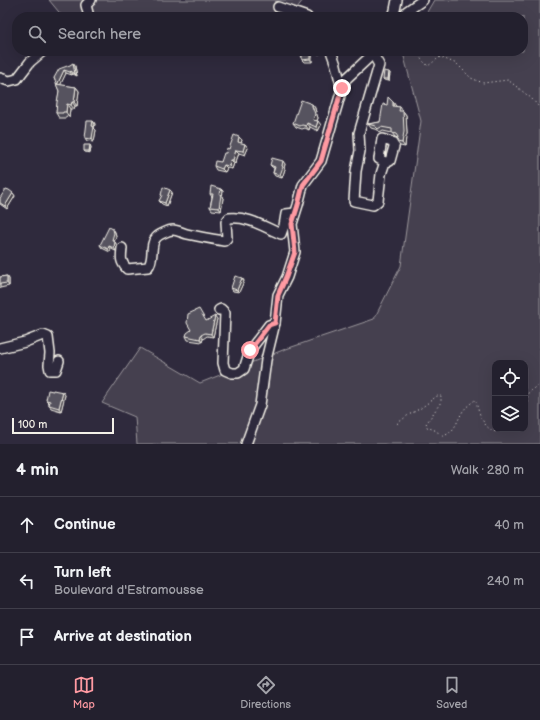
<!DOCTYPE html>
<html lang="en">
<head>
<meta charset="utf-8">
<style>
  body { margin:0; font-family:"Balsamiq Sans",sans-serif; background:#2b2836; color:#f1f3f6 }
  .controls { position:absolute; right:12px; bottom:12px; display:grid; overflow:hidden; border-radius:8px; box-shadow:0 4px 16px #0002 }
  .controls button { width:36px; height:36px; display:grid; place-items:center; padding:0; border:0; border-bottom:1px solid #403e4a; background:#23202e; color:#f1f3f6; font:20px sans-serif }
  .scale { position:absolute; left:12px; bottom:10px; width:102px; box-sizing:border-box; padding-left:4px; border:2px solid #f4f1e8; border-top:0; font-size:11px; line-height:14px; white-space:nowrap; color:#f4f1e8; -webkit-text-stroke:3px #2f2a3d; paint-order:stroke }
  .stop { position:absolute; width:12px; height:12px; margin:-9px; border:3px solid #ff9aa2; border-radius:50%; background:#fff }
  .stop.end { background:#ff9aa2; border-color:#fff; box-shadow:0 1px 4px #0008 }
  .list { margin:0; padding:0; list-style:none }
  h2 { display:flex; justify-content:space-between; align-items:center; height:52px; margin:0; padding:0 16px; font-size:17px }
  h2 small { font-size:13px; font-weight:400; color:#a3a3aa }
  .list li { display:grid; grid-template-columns:26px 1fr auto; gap:12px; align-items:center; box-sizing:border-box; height:56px; padding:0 16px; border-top:1px solid #403e4a }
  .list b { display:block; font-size:15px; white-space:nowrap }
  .list p { margin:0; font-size:13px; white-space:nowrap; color:#a3a3aa }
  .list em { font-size:13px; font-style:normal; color:#a3a3aa }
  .icon { flex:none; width:22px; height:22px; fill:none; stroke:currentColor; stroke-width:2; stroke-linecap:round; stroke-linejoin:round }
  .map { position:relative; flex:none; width:540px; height:444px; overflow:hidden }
  .search { position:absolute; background:#23202e; box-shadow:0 4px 16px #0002; left:12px; right:12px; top:12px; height:44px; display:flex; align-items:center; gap:10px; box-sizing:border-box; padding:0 14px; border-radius:16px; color:#a3a3aa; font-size:15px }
  .sheet { height:220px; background:#23202e }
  nav { display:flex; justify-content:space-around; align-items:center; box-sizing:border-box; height:56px; border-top:1px solid #403e4a; background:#23202e; font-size:11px; color:#a3a3aa }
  nav a { display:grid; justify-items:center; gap:2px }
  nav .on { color:#ff9aa2 }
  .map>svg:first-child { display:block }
  .green { fill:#454050; stroke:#9c989c; fill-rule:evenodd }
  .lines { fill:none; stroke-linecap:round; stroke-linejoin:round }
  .minor-casing { stroke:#f4f1e8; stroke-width:12 }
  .path { stroke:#f4f1e8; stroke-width:1; stroke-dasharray:1 3; stroke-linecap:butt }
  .minor { stroke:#2f2a3d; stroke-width:9 }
  .wall { fill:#4a4752; stroke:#f4f1e8 }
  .shaded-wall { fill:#3c3942; stroke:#f4f1e8 }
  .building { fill:#56525f; stroke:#f4f1e8 }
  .route { stroke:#ff9aa2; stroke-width:5 }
</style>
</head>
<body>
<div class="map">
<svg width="540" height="444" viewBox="0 0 540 444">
  <rect width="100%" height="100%" fill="#2f2a3d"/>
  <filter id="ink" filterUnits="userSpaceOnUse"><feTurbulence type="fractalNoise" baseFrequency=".025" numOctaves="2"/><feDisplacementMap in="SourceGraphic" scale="8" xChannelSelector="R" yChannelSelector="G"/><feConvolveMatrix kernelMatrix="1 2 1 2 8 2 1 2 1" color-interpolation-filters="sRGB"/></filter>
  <g filter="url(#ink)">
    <g class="green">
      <path d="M 49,0 L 303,0 L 290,17 L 63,17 Z"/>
      <path d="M 434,0 L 540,0 L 540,444 L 137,444 L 135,417 L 102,403 L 140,348 L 200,383 L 283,350 L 374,319 L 401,266 L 421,121 L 403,53 L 404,51 L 523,51 L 523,17 L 424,17 ZM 495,363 L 525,363 L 525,429 L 495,429 Z"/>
    </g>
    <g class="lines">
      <defs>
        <g id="minor">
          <path d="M 278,7 L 307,17"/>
          <path d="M 89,17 L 86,5 L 91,0"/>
          <path d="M 393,17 L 395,10 L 397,0"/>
          <path d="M 403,17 L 407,11 L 423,0"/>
          <path d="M 331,51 L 336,65 L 342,89"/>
          <path d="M 373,54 L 379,65 L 359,133 L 360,151 L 356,171 L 354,201 L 373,205 L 378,201 L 381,174 L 385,162 L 390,161 L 395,143 L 382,139 L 379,159 L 385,162"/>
          <path d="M 0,78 L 9,81 L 17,79 L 30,62 L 43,51"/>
          <path d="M 122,248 C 121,258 120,261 127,269 L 148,267 C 155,259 149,245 156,238 C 158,235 169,230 173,230 C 177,230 183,233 187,234 C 200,237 212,239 224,241 L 227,238 L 226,222 L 229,218 C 248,216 264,227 281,234 L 284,226 L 286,214 L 295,213"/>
          <path d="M 219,310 L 221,309 L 225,313 L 223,363 L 225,370 L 232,373 L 238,373 L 244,369 L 250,350 L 269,325 L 275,323"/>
          <path d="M 0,348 L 25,342 L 43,335 L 48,337 L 50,353 L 49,365 L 50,370 L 56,370 L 59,361"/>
          <path d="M 246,444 L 260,405 L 266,360 L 275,323 L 278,295 L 287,277 L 295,252 L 292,224 L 298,205 L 303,185 L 321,161 L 342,89 L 346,79 L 376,51"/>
        </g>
      </defs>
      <use href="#minor" class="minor-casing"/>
      <g class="path">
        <path d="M 419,14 L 424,15 L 425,17"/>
        <path d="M 419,51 L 421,59 L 428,66 L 440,57 L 457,64 L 471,78 L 483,83 L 508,80 L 531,98 L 540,108"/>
        <path d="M 525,409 L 527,404 L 528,393 L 540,384"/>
        <path d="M 394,426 L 407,416 L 421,408 L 437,396 L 441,396 L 441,402 L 426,424 L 427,427 L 437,431 L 441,437 C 456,432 456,422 463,411 C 466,407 471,403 475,400 C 479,411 482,428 496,432 L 500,429"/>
      </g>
      <use href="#minor" class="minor"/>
    </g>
    <g class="wall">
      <path d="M 91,51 L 100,51 L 99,53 L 96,53 Z"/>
      <path d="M 300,51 L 319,51 L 320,54 L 312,54 L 312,62 L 304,62 L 302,60 L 302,57 L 300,54 Z"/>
      <path d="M 73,63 L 75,66 L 77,76 L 73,74 L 72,75 L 66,73 L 60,85 L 76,87 L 79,91 L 77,106 L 75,106 L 74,109 L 70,109 L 69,117 L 66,116 L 66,118 L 59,118 L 56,113 L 59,91 L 54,78 Z"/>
      <path d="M 389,72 L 390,73 L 389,81 L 384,80 L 383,79 Z"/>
      <path d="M 393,102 L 396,107 L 400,107 L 406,115 L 407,134 L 406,136 L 405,147 L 400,146 L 397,142 L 398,138 L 395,137 L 392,133 L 383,131 L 380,133 L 378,130 L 371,128 L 368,124 L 380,122 L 387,105 Z"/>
      <path d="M 312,104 L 315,108 L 315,109 L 318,118 L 317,121 L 321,125 L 318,131 L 310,127 L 309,130 L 305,128 L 302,129 L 296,127 L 293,123 Z"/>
      <path d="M 93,121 L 95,124 L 94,128 L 96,130 L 94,141 L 93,142 L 87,141 L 85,138 Z"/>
      <path d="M 239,137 L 242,140 L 241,143 L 245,144 L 248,148 L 245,155 L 239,153 L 235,164 L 234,163 L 232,169 L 227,168 L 225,172 L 216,170 L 214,166 L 221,162 L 226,153 Z"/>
      <path d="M 91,147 L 90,153 L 85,152 L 84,151 Z"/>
      <path d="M 285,164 L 284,168 L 285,169 L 282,178 L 275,176 L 273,173 L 274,168 L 272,167 L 270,165 Z"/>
      <path d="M 223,191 L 222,197 L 223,198 L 221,211 L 212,210 L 210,207 L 212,197 L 210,194 Z"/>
      <path d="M 172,192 L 167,206 L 162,204 L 159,201 L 162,196 L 161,195 Z"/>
      <path d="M 13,193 L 15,196 L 7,209 L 0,204 L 0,198 Z"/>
      <path d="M 113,229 L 115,232 L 116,236 L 114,242 L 117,245 L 116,251 L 111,249 L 110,252 L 102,248 L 100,245 Z"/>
      <path d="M 7,276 L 9,279 L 9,286 L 0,288 L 0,277 Z"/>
      <path d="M 242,278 L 244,281 L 239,292 L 233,291 L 231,288 Z"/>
      <path d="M 217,319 L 213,337 L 207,336 L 203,339 L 202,342 L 188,340 L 186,336 L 191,330 L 207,321 Z"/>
      <path d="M 65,395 L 61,411 L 51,408 L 49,405 L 49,403 L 46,400 Z"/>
    </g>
    <g class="shaded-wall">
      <path d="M 310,51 L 312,54 L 312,62 L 310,59 Z"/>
      <path d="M 73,63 L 75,66 L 77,76 L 75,74 Z"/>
      <path d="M 64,70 L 66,73 L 59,88 L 57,85 Z"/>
      <path d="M 71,71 L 73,74 L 72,75 L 70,72 Z"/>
      <path d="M 389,72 L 390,73 L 389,81 L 388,79 Z"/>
      <path d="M 76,87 L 79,91 L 77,106 L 74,102 Z"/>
      <path d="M 72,102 L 75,106 L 74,109 L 71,105 Z"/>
      <path d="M 393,102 L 396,106 L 396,111 L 393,106 Z"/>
      <path d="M 67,104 L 70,109 L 69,117 L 66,112 Z"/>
      <path d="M 312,104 L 315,108 L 315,109 L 318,118 L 316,123 L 313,120 L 312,106 Z"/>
      <path d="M 403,111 L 406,115 L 407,134 L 406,136 L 405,147 L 402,143 Z"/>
      <path d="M 93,121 L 95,124 L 94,128 L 96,130 L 94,141 L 92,138 Z"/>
      <path d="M 318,121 L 321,125 L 318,131 L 316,127 Z"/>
      <path d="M 307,123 L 310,127 L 309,130 L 306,126 Z"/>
      <path d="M 239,137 L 242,140 L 240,146 L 238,142 Z"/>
      <path d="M 245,144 L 248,148 L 245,155 L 243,151 Z"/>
      <path d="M 90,145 L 91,147 L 90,153 L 89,151 Z"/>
      <path d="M 236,150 L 239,153 L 235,164 L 233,160 Z"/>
      <path d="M 231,160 L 234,163 L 232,169 L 229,166 Z"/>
      <path d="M 283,161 L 285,164 L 284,168 L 285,169 L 282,178 L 280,175 Z"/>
      <path d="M 224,165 L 227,168 L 225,172 L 222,169 Z"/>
      <path d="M 221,189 L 223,191 L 222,197 L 223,198 L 221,211 L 219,208 L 220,195 Z"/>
      <path d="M 170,190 L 172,192 L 167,206 L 165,203 Z"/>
      <path d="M 13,193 L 15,196 L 7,209 L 5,206 Z"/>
      <path d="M 113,229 L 115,232 L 116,236 L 114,243 L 112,240 Z"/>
      <path d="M 115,242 L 117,245 L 116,251 L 114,248 Z"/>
      <path d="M 109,246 L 111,249 L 110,252 L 108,249 Z"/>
      <path d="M 7,276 L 9,279 L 9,286 L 7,283 Z"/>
      <path d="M 242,278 L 244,281 L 239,292 L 237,290 Z"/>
      <path d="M 215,316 L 217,319 L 213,337 L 211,334 Z"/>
      <path d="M 201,335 L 203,339 L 202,342 L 200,339 Z"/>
      <path d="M 63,392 L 65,395 L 61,411 L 59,408 Z"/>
    </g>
    <g class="building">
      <path d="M 300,51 L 318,51 L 310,51 L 310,59 L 302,60 L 302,54 L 300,54 Z"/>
      <path d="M 73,63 L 75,74 L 71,71 L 70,72 L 64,70 L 57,85 L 54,78 L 59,69 L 70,65 Z"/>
      <path d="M 384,71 L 389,72 L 388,79 L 383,79 Z"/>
      <path d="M 56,84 L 76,87 L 74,102 L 72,102 L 71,105 L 67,104 L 66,112 L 63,112 L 63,113 L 56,113 L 57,102 L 59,91 Z"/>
      <path d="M 388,97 L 393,102 L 393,106 L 400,107 L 399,111 L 403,111 L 404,130 L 404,132 L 402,143 L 397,142 L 398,137 L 396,134 L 392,133 L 392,129 L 381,127 L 378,129 L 375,126 L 368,124 L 380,122 L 383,104 L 387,105 Z"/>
      <path d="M 301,100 L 312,104 L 312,106 L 315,114 L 313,120 L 318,121 L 316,127 L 307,123 L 306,126 L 302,125 L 300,126 L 293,123 Z"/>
      <path d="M 87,121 L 93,121 L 92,126 L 94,127 L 92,138 L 91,139 L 85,138 Z"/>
      <path d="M 234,135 L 239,137 L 238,142 L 245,144 L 243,151 L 236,150 L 233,160 L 231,160 L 229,166 L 224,165 L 222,169 L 214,166 L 215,161 L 221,162 L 224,153 L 226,153 L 227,148 L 229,149 Z"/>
      <path d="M 84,145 L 90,145 L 89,151 L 84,151 Z"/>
      <path d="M 272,158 L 283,161 L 282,166 L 283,167 L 280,175 L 273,173 L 275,167 L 270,165 Z"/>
      <path d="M 211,186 L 221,189 L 220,195 L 221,195 L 219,208 L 210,207 L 213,194 L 210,194 Z"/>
      <path d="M 163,187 L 170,190 L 165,203 L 159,201 L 162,195 L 161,195 Z"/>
      <path d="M 6,189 L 9,190 L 13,193 L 5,206 L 0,203 L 0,198 Z"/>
      <path d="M 109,227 L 113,229 L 114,233 L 112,240 L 115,242 L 114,248 L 109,246 L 108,249 L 100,245 Z"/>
      <path d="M 7,276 L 7,283 L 0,284 L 0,277 Z"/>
      <path d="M 235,276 L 242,278 L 237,290 L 231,288 Z"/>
      <path d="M 199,309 L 206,321 L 215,316 L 211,334 L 205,333 L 201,335 L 200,339 L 186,336 L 187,333 L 191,330 L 187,323 L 188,314 Z"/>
      <path d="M 48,390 L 53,391 L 53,390 L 63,392 L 59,408 L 49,405 L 50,401 L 46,400 Z"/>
    </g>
  </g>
  <g class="lines" filter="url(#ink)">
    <path class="route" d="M 250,350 L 269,325 L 275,323 L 278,295 L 286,277 L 295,252 L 292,224 L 298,205 L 303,185 L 321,161 L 342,88"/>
  </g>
</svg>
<div class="controls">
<button><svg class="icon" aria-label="locate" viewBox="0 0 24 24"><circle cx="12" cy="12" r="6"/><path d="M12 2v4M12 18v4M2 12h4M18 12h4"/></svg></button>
<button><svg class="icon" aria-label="layers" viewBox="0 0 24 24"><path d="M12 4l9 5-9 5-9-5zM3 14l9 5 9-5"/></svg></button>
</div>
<div class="scale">100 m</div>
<div class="stop" style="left:250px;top:350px"></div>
<div class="stop end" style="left:342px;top:88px"></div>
<div class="search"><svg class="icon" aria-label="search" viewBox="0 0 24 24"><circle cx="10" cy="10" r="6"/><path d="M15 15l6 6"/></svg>Search here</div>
</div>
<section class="sheet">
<h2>4 min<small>Walk · 280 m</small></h2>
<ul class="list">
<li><svg class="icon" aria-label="ahead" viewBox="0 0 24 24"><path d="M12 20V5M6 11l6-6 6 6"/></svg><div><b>Continue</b></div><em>40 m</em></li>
<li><svg class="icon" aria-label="left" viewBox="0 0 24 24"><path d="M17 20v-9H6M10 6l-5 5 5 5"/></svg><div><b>Turn left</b><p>Boulevard d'Estramousse</p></div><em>240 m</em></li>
<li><svg class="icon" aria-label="arrive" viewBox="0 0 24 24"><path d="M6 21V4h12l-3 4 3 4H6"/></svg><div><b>Arrive at destination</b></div></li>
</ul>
</section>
<nav>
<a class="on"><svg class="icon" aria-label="map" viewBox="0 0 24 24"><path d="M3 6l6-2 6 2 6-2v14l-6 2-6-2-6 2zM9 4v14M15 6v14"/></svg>Map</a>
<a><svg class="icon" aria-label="directions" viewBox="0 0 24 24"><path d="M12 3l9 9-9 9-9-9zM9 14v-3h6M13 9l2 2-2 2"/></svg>Directions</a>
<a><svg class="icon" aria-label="saved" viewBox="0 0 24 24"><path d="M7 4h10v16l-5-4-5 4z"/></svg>Saved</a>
</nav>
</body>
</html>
